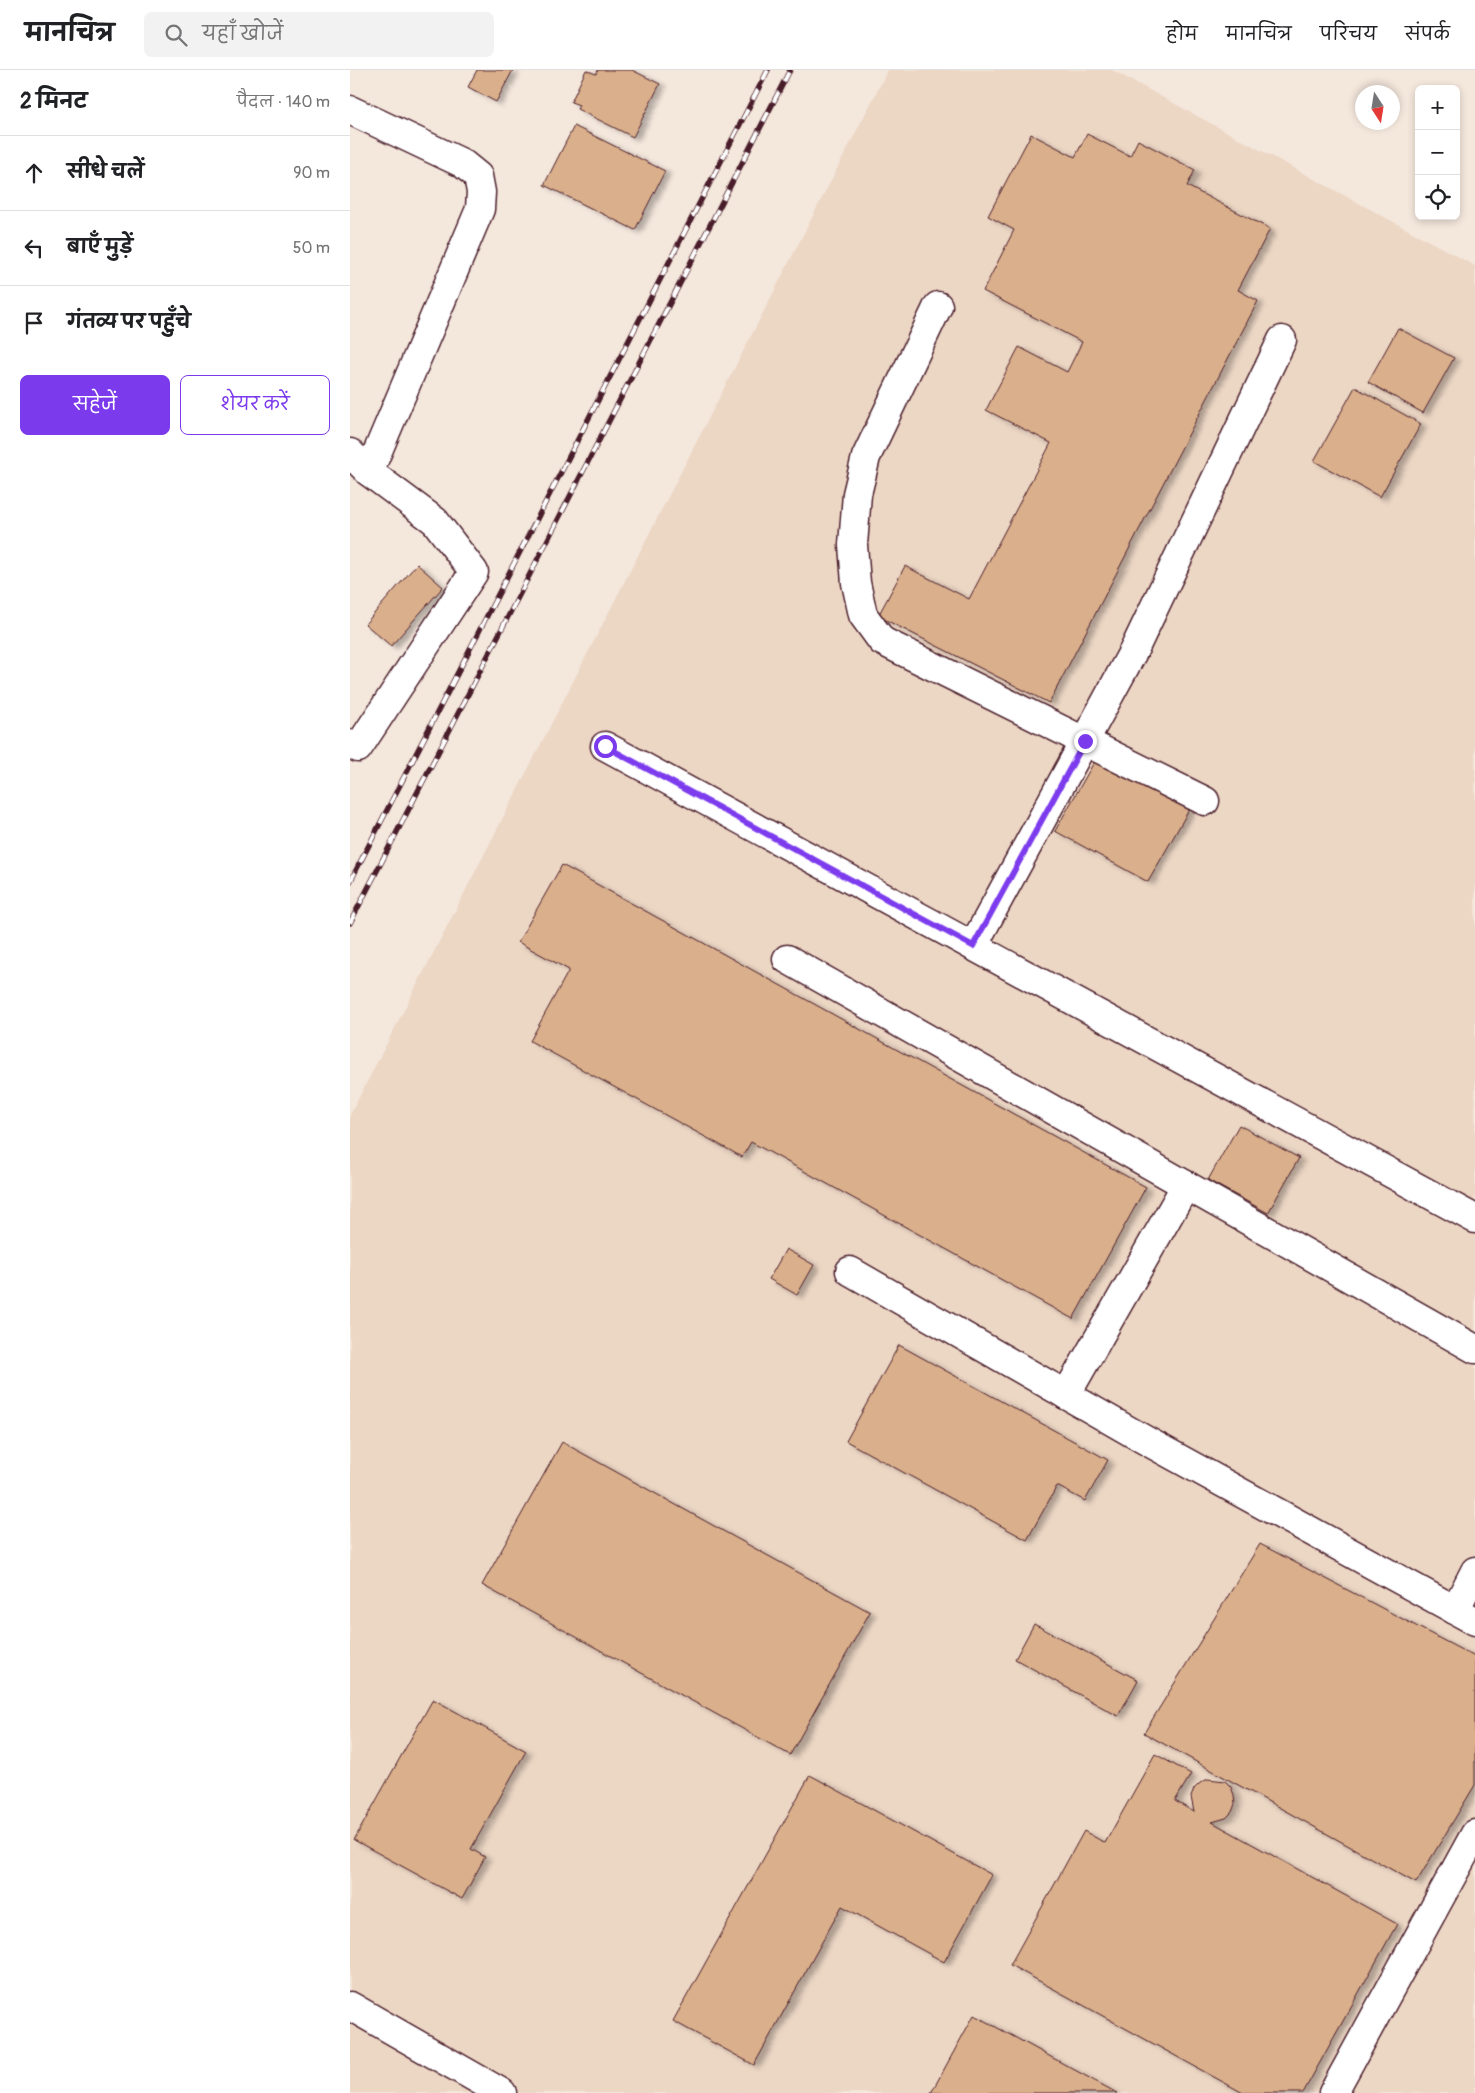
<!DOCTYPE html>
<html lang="hi">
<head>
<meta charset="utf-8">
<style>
  body { margin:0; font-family:Pangolin,"Playpen Sans Deva",sans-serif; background:#f2f2f2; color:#202124 }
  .controls { position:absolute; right:15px; top:15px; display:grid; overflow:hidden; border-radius:8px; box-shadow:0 2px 8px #0003 }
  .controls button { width:45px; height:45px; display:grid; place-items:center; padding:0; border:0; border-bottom:1px solid #e0e0e0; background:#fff; color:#202124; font:25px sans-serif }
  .compass { position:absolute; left:1005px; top:15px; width:45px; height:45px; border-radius:50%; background:#fff; box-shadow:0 2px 8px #0003; rotate:168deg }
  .stop { position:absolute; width:15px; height:15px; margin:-11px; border:4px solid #7c3aed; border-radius:50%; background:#fff }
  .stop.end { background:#7c3aed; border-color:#fff; box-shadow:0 1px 5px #0008 }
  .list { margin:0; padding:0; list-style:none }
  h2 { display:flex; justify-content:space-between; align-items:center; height:65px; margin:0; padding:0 20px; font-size:21px }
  h2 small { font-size:16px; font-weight:400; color:#757577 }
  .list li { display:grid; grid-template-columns:32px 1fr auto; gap:15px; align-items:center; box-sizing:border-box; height:75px; padding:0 20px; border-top:1px solid #e0e0e0 }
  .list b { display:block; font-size:19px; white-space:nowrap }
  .list em { font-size:16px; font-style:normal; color:#757577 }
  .actions { display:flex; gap:10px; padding:15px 20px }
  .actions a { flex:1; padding:11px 0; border:1px solid #7c3aed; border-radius:8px; text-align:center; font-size:18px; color:#7c3aed }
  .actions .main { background:#7c3aed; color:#fff }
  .icon { flex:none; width:28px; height:28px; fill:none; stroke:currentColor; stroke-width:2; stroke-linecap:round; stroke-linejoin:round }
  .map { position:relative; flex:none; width:1125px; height:2023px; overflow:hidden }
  header { display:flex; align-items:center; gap:30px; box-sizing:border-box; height:70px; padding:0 25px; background:#fff; border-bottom:1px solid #e0e0e0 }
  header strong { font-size:24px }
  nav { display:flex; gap:28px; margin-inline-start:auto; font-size:18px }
  .search { width:350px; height:45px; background:#f2f2f2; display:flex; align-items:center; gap:12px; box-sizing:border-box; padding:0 18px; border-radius:8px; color:#757577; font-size:19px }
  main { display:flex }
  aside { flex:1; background:#fff }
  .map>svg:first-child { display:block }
  .built { fill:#ecd6c4 }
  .building { fill:#daaf8b; stroke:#4a1f2b; filter:url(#shadow) }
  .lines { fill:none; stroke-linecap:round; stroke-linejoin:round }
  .minor-casing { stroke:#4a1f2b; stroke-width:31 }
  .minor { stroke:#fff; stroke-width:28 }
  .rail-casing { stroke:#4a1f2b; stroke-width:5.5 }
  .rail { stroke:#fff; stroke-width:4; stroke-dasharray:11; stroke-linecap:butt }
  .route { stroke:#7c3aed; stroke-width:6 }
</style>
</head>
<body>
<header>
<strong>मानचित्र</strong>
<div class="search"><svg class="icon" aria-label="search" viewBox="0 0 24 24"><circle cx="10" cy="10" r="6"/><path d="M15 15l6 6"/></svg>यहाँ खोजें</div>
<nav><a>होम</a><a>मानचित्र</a><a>परिचय</a><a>संपर्क</a></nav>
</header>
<main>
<aside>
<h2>2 मिनट<small>पैदल · 140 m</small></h2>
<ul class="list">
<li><svg class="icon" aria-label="ahead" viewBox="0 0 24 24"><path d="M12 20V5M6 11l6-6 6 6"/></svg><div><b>सीधे चलें</b></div><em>90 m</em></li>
<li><svg class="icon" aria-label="left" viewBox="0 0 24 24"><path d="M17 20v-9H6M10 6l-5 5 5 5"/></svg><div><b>बाएँ मुड़ें</b></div><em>50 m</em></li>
<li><svg class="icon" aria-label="arrive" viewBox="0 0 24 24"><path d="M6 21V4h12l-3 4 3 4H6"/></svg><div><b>गंतव्य पर पहुँचे</b></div></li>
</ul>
<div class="actions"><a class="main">सहेजें</a><a>शेयर करें</a></div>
</aside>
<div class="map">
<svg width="1125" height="2023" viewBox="0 0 1125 2023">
  <defs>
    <filter id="shadow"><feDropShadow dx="5.5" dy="3" stdDeviation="2.5" flood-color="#0004"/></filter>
  </defs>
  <rect width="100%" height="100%" fill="#f4e7dc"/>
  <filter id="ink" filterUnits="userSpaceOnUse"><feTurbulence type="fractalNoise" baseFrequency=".02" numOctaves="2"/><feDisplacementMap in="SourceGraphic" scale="10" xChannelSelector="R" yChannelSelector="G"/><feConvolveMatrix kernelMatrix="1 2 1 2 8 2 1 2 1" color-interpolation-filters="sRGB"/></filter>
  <g filter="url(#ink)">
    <path class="built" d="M 538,0 L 762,0 L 1125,196 L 1125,2023 L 0,2023 L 0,1045 Z"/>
    <g class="building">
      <path d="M 127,0 L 163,0 L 146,32 L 118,17 Z"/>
      <path d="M 236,0 L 246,4 L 248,0 L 282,0 L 310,14 L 283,67 L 227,39 L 229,35 L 221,32 Z"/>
      <path d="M 224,56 L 315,101 L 285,160 L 194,115 Z"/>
      <path d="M 681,64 L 725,87 L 737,64 L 780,86 L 788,70 L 845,100 L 837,116 L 920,159 L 888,220 L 908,231 L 699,633 L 528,546 L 555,496 L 619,529 L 701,373 L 636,340 L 669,277 L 717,302 L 732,272 L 633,221 L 664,160 L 638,146 Z"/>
      <path d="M 1048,258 L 1104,288 L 1073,343 L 1018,312 Z"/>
      <path d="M 1005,317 L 1071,354 L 1030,427 L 964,391 Z"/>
      <path d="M 67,494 L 93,517 L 41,576 L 15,554 Z"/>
      <path d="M 747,687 L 840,738 L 798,812 L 705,761 Z"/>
      <path d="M 212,795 L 796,1117 L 723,1249 L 401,1072 L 392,1087 L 180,971 L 219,900 L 168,872 Z"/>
      <path d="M 889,1055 L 949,1088 L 918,1143 L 858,1110 Z"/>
      <path d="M 436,1179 L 464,1195 L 447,1225 L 419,1209 Z"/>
      <path d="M 549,1275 L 758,1390 L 735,1431 L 707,1416 L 677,1470 L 496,1371 Z"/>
      <path d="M 212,1372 L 520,1542 L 440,1685 L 132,1515 Z"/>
      <path d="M 910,1474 L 1125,1587 L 1125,1715 L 1066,1813 L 794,1663 Z"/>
      <path d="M 684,1554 L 788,1610 L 768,1646 L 665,1589 Z"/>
      <path d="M 83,1629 L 176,1681 L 121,1779 L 135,1787 L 112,1829 L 4,1770 Z"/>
      <path d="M 805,1684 L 841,1704 L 825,1731 L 844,1742 L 841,1727 L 844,1719 L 850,1713 L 858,1709 L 875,1711 L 881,1717 L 884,1725 L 885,1734 L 882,1742 L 876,1748 L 862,1752 L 1047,1854 L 953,2023 L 893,2023 L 660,1895 L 734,1761 L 755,1773 Z"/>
      <path d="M 460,1705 L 642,1805 L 594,1892 L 492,1836 L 404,1995 L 323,1951 Z"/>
      <path d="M 624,1945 L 767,2023 L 581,2023 Z"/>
    </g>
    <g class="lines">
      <defs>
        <g id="minor">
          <path d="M 0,40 L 112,93 L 128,106 L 131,122 L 130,139 L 19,402"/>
          <path d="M 588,236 L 516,387 L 507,424 L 503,475 L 506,513 L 513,545 L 532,571 L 855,731"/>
          <path d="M 0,383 L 19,402 L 85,451 L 124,502 L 8,678 L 0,674"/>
          <path d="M 255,676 L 1125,1149"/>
          <path d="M 623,876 L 784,580 L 932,270"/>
          <path d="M 437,889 L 1125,1279"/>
          <path d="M 500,1201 L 795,1370 L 1125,1551"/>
          <path d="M 716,1325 L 836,1115"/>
          <path d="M 1105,1540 L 1125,1501"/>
          <path d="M 0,1936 L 152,2023"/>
          <path d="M 983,2023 L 1125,1764"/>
        </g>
      </defs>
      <use href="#minor" class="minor-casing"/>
      <use href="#minor" class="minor"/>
      <defs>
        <g id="rail">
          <path d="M 0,812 L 418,0"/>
          <path d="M 0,853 L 440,0"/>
        </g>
      </defs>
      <use href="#rail" class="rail-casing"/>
      <use href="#rail" class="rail"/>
    </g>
  </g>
  <g class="lines" filter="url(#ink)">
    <path class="route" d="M 255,676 L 623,876 L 735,671"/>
  </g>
</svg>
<div class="controls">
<button>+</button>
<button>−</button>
<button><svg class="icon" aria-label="locate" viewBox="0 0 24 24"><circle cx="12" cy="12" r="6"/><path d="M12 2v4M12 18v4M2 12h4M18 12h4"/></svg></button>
</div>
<svg class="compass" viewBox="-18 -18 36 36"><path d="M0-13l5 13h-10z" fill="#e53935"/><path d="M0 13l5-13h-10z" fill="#757577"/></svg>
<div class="stop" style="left:255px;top:676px"></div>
<div class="stop end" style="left:735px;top:671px"></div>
</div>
</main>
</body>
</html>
